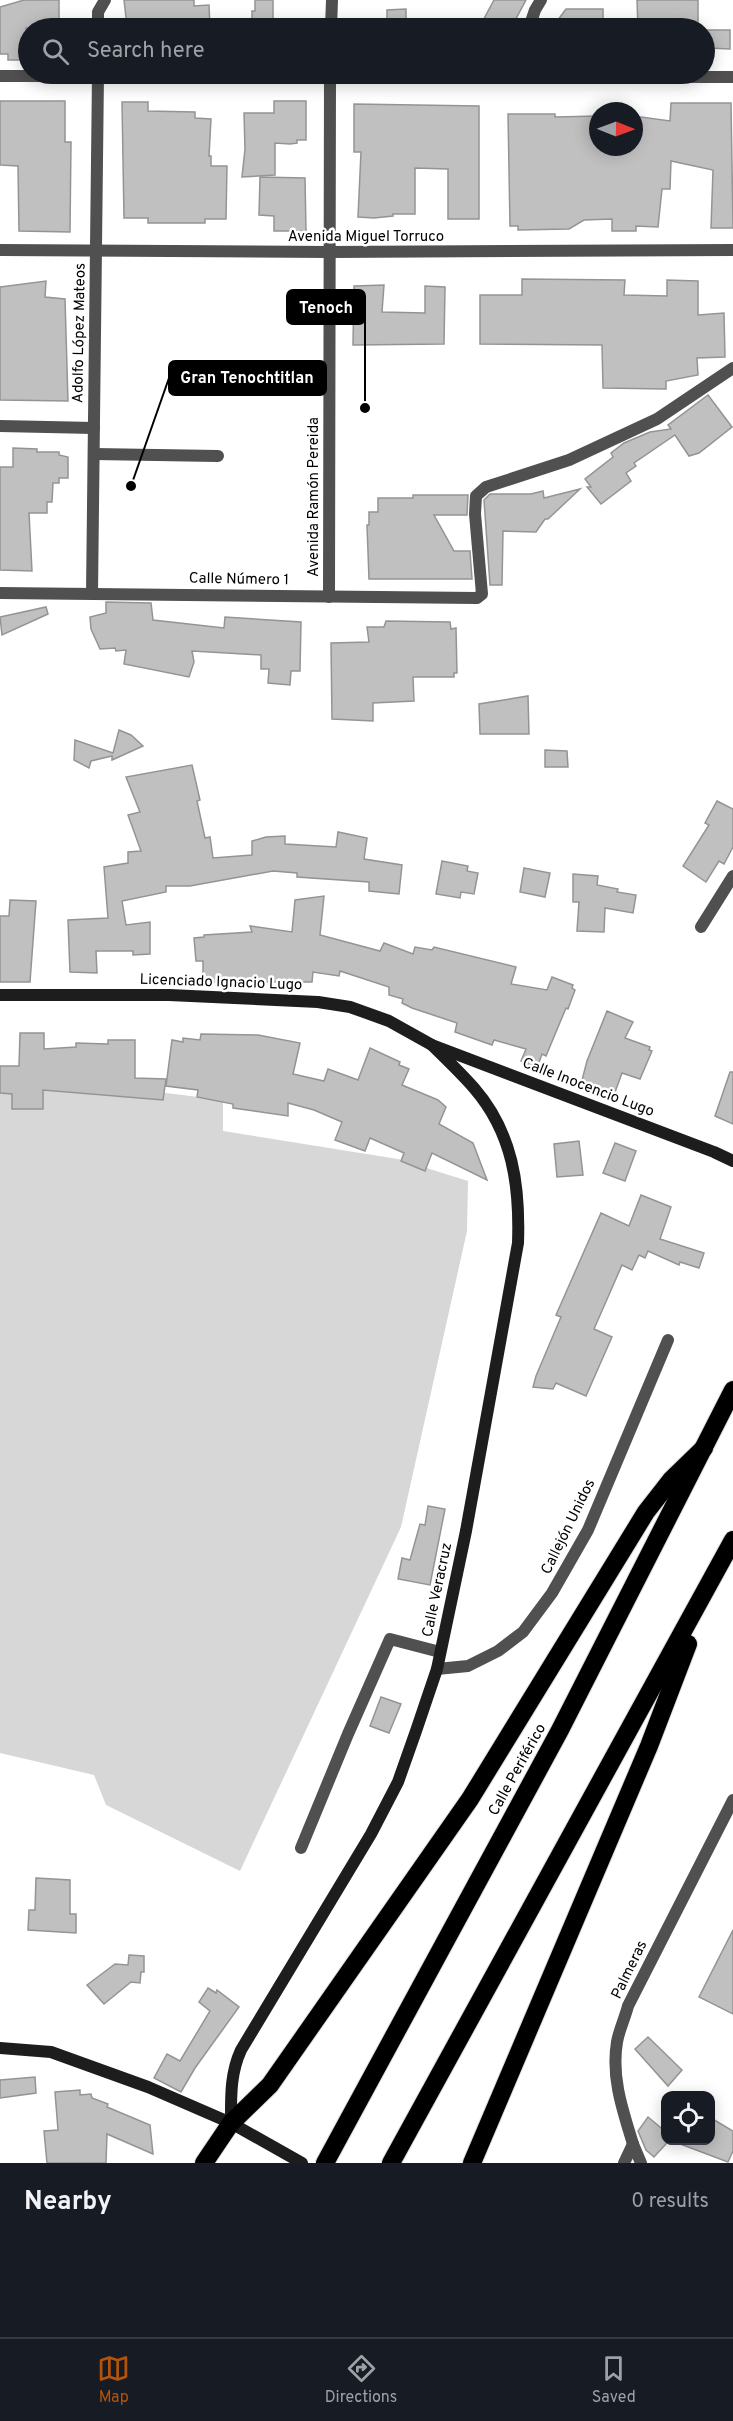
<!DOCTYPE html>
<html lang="en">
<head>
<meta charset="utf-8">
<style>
  body { margin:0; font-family:Overpass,sans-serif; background:#20242c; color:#f1f3f6 }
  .controls { position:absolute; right:18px; bottom:18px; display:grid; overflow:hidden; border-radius:12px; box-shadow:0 3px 15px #0003 }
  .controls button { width:54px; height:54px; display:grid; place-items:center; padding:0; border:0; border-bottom:2px solid #363941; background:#171b24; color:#f1f3f6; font:30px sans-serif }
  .compass { position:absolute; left:589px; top:102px; width:54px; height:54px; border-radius:50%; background:#171b24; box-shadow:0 3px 15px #0003; rotate:91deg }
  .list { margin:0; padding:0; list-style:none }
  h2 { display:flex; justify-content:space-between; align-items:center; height:78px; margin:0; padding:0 24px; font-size:26px }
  h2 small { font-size:20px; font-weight:400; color:#9ea1a6 }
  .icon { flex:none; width:33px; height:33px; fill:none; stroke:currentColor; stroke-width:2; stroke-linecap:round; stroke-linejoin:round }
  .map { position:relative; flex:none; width:733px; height:2163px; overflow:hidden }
  .search { position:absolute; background:#171b24; box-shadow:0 3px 15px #0003; left:18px; right:18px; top:18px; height:66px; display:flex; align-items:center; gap:15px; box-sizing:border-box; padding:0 21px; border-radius:33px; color:#9ea1a6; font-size:22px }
  .sheet { height:174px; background:#171b24 }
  nav { display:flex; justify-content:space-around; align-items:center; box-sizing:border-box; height:84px; border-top:2px solid #363941; background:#171b24; font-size:16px; color:#9ea1a6 }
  nav a { display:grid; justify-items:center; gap:3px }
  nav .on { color:#b45309 }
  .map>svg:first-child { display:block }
  .green { fill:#d7d7d7 }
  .building { fill:#c0c0c0; stroke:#949494; stroke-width:1.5 }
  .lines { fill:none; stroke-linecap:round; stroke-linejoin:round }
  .highway-casing { stroke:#dbdbdb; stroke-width:20 }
  .lane { stroke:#505050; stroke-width:12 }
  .street { stroke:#505050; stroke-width:12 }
  .secondary { stroke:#1d1d1d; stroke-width:12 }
  .highway { stroke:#000; stroke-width:18 }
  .labels { text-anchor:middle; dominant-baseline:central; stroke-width:5; stroke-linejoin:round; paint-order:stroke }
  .street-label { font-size:15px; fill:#000; stroke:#fff }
  .leader { fill:none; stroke:#000; stroke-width:2 }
  .callout-dot { fill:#000; stroke:#fff; stroke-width:2 }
  .callout { fill:#000; stroke:#000; stroke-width:2 }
  .callout-label { font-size:16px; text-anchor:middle; font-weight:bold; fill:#fff }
</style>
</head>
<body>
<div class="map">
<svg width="733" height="2163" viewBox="0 0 733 2163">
  <rect width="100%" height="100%" fill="#fff"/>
  <path class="green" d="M 0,1089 L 142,1090 L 223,1100 L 223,1131 L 398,1159 L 468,1181 L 467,1231 L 401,1527 L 240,1871 L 106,1805 L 94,1775 L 0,1753 Z"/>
  <g class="building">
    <path d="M 24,0 L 59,0 L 59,28 L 26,28 L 25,60 L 8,60 L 8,54 L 0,54 L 0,7 Z"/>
    <path d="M 124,0 L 194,0 L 194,6 L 209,5 L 210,28 L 132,28 L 132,25 L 127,26 Z"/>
    <path d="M 255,0 L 273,0 L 273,28 L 252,28 L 252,11 L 255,11 Z"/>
    <path d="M 494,0 L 526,0 L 511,28 L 479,28 Z"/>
    <path d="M 637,0 L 698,0 L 698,25 L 668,25 L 668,28 L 638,28 Z"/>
    <path d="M 406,9 L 406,28 L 387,28 L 387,10 Z"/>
    <path d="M 566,9 L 603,9 L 603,28 L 552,28 Z"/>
    <path d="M 707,30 L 730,30 L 730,49 L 707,48 Z"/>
    <path d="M 0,101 L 65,101 L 65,142 L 71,142 L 70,232 L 19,231 L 18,166 L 0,165 Z"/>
    <path d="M 274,101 L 306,101 L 306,140 L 297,140 L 297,143 L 290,144 L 275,143 L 275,175 L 242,177 L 245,149 L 244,113 L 274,113 Z"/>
    <path d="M 122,102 L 148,102 L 148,111 L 195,112 L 195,118 L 211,119 L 209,156 L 211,156 L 211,166 L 227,166 L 226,219 L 205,219 L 205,223 L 148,223 L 148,218 L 124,218 Z"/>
    <path d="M 671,103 L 731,103 L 733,228 L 711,228 L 713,170 L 671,161 L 670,189 L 662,189 L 658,227 L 636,226 L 636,231 L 612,231 L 612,219 L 584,220 L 569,229 L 518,230 L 518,226 L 510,226 L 508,114 L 555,114 L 555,117 L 598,116 L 598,147 L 634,147 L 634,116 L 670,121 Z"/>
    <path d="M 354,104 L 479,106 L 479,219 L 448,219 L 448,169 L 415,168 L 415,214 L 393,214 L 393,216 L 374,218 L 358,217 L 361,152 L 354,152 Z"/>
    <path d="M 260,177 L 305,178 L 306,231 L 274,231 L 274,216 L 259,215 Z"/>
    <path d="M 522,279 L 625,280 L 624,295 L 667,296 L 667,280 L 698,281 L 698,315 L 724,313 L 725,357 L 697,358 L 698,375 L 666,381 L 666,389 L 603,388 L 602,345 L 480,344 L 480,295 L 522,295 Z"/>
    <path d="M 46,281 L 45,297 L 65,299 L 68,401 L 0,400 L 0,287 Z"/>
    <path d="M 384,285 L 382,312 L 425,313 L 425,286 L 445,287 L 444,344 L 353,345 L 354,286 Z"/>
    <path d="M 708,395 L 732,427 L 699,453 L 689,456 L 675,435 L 634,463 L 636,466 L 626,473 L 631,481 L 601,504 L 587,487 L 591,487 L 585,479 L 613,457 L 611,453 L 624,443 L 650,432 L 671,429 L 668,425 Z"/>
    <path d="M 13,448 L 37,449 L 37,452 L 59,452 L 59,455 L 68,457 L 68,478 L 59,478 L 59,483 L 53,483 L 52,502 L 47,502 L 47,513 L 29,513 L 32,571 L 0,570 L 0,467 L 13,467 Z"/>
    <path d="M 580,489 L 548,519 L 545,519 L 536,532 L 503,531 L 502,585 L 490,585 L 484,500 L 490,494 L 531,494 L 543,491 L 544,498 Z"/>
    <path d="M 413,495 L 468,495 L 467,515 L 434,515 L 454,551 L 470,551 L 472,579 L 369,579 L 367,525 L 369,525 L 369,512 L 378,512 L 378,498 L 413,498 Z"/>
    <path d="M 106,602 L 151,603 L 153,620 L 224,628 L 225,617 L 301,622 L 300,671 L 291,671 L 290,685 L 268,683 L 269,669 L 261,669 L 261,655 L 192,651 L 194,662 L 189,677 L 124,664 L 126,650 L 116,651 L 115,648 L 100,649 L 91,629 L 90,617 L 106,613 Z"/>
    <path d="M 46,607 L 48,614 L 2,635 L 0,617 Z"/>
    <path d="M 386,621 L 450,622 L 451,629 L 456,628 L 457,673 L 454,673 L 454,677 L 413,677 L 414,701 L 373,703 L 373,721 L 332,719 L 331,643 L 369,642 L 367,627 L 384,627 Z"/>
    <path d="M 528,696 L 529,734 L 480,734 L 479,704 Z"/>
    <path d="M 119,730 L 131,735 L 143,746 L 112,760 L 112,756 L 91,761 L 89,768 L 74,760 L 75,740 L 113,753 Z"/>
    <path d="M 545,750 L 567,751 L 568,767 L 545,767 Z"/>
    <path d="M 192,765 L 200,800 L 197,801 L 205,838 L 210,837 L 213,858 L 252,855 L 252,841 L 266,837 L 285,836 L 285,844 L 336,847 L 338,832 L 367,838 L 364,859 L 402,865 L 399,894 L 369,891 L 369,882 L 297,877 L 297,873 L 273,871 L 190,886 L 166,886 L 166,892 L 122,901 L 126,925 L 150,922 L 150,954 L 133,955 L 133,951 L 96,951 L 97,973 L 70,972 L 68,920 L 108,918 L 104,867 L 128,863 L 128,852 L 141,851 L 128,815 L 140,812 L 126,777 Z"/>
    <path d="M 717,801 L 733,809 L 733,847 L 724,864 L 719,861 L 706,882 L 683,866 L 709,825 L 705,823 Z"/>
    <path d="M 442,861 L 468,866 L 467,871 L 478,873 L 474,894 L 461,892 L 460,898 L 436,894 Z"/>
    <path d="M 524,868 L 550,873 L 545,897 L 520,892 Z"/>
    <path d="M 573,874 L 598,876 L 597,885 L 618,889 L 617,892 L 636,895 L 633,913 L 605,908 L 604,932 L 577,931 L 579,902 L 573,902 Z"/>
    <path d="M 324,896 L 320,935 L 380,951 L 384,943 L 413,954 L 415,947 L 432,950 L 434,947 L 516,967 L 511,984 L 547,990 L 552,977 L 573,985 L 572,988 L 575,990 L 568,1009 L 566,1008 L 546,1056 L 542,1054 L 537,1068 L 521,1061 L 526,1049 L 494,1040 L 492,1045 L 455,1032 L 457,1023 L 412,1008 L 402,1003 L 403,999 L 389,995 L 389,987 L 340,971 L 339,976 L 313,972 L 312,982 L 203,982 L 203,961 L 196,961 L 194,938 L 204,937 L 204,935 L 252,932 L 250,926 L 292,932 L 295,900 Z"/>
    <path d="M 10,900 L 36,901 L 30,982 L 0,982 L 0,916 L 9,916 Z"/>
    <path d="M 607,1011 L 633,1022 L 625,1038 L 650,1047 L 649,1050 L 652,1051 L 640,1079 L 622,1073 L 614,1095 L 581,1084 L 587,1061 Z"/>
    <path d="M 20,1033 L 44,1033 L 44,1049 L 76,1047 L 76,1043 L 108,1044 L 108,1040 L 135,1040 L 135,1078 L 166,1079 L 163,1100 L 43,1090 L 43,1109 L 12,1109 L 12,1094 L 0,1093 L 0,1066 L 19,1066 Z"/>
    <path d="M 201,1034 L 258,1035 L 300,1043 L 293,1074 L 324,1081 L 328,1069 L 358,1080 L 370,1048 L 400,1062 L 399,1065 L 409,1069 L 402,1085 L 438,1100 L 446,1107 L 439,1124 L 473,1143 L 487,1180 L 432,1153 L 425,1171 L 401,1161 L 404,1153 L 370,1138 L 365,1151 L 335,1140 L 342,1122 L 314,1110 L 288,1103 L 288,1116 L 233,1108 L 233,1104 L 197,1097 L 198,1090 L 166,1086 L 172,1040 L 183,1042 L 183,1038 L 200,1040 Z"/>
    <path d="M 730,1072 L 733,1072 L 733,1124 L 715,1116 Z"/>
    <path d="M 579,1141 L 583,1175 L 557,1177 L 554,1144 Z"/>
    <path d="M 615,1143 L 636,1151 L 625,1181 L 603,1173 Z"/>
    <path d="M 641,1195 L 671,1207 L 660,1239 L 704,1253 L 699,1268 L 680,1262 L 679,1265 L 648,1251 L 645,1258 L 639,1255 L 632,1270 L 622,1265 L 594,1329 L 612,1337 L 586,1396 L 556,1383 L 553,1389 L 533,1387 L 536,1376 L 561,1317 L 556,1315 L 601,1213 L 629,1226 Z"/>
    <path d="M 428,1506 L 445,1509 L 430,1585 L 398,1579 L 402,1558 L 410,1560 L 420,1524 L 425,1525 Z"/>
    <path d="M 381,1697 L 401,1704 L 389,1733 L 370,1726 Z"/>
    <path d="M 36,1878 L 70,1880 L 70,1914 L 76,1914 L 76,1933 L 28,1930 L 29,1910 L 35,1910 Z"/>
    <path d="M 733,1930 L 733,2014 L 699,1997 Z"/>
    <path d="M 129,1955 L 144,1956 L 144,1972 L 141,1972 L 140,1983 L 131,1982 L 104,2004 L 87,1985 L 115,1964 L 128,1965 Z"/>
    <path d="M 208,1988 L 216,1993 L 217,1990 L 239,2007 L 195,2068 L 181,2092 L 154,2078 L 167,2054 L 180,2061 L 210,2011 L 199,2002 Z"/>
    <path d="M 648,2037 L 682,2070 L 668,2086 L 635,2049 Z"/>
    <path d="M 35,2077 L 36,2093 L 0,2098 L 0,2080 Z"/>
    <path d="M 80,2090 L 80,2095 L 91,2094 L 92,2098 L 108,2104 L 107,2107 L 150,2125 L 153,2154 L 107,2134 L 106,2163 L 47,2163 L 44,2131 L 58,2130 L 55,2092 Z"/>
    <path d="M 648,2117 L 666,2132 L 666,2144 L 654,2157 L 646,2150 L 638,2131 Z"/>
    <path d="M 711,2118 L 733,2131 L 733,2151 L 728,2162 L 675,2142 L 711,2140 Z"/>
  </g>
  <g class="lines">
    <defs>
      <g id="highway">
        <path d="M 204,2163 L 231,2123 L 270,2085 L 470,1799 L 646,1512 L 671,1480 L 704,1448"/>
        <path d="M 325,2163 L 560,1730 L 733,1390"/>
        <path d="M 391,2163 L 733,1540"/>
        <path d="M 472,2163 L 649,1746 L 688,1644"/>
      </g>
    </defs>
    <use href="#highway" class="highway-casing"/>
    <g class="lane">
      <path d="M 94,454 L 218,456"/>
      <path d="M 437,1669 L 468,1666 L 498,1651 L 523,1632 L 552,1593 L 588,1530 L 668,1340"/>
      <path d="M 301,1848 L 348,1734 L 390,1639 L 440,1652"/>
      <path d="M 633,2144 L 641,2163"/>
      <path d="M 624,2163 L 633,2144"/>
    </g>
    <g class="street">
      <path d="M 98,28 L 98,12 L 105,0"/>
      <path d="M 331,28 L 332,0"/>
      <path d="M 529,28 L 535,10 L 541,0"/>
      <path d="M 0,76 L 733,77"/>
      <path d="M 0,250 L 329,252 L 733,250"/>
      <path d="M 0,426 L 94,428"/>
      <path d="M 0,593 L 477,598 L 482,594 L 475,514 L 476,496 L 486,487 L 569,460 L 657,419 L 733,368"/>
      <path d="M 92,593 L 98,74"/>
      <path d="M 329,597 L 330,74"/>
      <path d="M 701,927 L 733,876"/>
      <path d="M 633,2144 C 623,2111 611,2078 617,2042 C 619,2030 625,2018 628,2006 L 733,1800"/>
    </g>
    <g class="secondary">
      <path d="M 0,995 L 169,995 L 318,1002 L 350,1007 L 389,1021 L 432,1045 L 714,1152 L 733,1161"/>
      <path d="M 0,2048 L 51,2052 L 148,2087 L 231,2123 L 302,2163"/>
      <path d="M 231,2123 C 231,2097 230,2074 241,2050 L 371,1834 L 398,1782 L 416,1731 L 437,1669 L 466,1531 L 518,1243 C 520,1186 513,1133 474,1088 C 461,1073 446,1059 432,1045"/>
    </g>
    <use href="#highway" class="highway"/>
  </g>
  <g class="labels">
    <g class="street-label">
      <text x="366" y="237">Avenida Miguel Torruco</text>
      <text transform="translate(80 333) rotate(-89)">Adolfo López Mateos</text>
      <text transform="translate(314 497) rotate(-90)">Avenida Ramón Pereida</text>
      <text transform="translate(239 580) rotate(1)">Calle Número 1</text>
      <text transform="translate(221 983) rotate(2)">Licenciado Ignacio Lugo</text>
      <text transform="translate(588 1088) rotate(21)">Calle Inocencio Lugo</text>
      <text transform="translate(569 1527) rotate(-64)">Callejón Unidos</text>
      <text transform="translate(438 1590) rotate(-78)">Calle Veracruz</text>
      <text transform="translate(518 1770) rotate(-61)">Calle Periférico</text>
      <text transform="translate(630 1970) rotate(-64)">Palmeras</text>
    </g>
  </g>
  <path class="leader" d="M365 408L365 307M131 486L169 378"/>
  <g class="callout-dot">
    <circle cx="365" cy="408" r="6"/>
    <circle cx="131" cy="486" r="6"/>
  </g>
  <g class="callout">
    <rect x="287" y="290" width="78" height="34" rx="6"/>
    <rect x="169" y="361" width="157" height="34" rx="6"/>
  </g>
  <g class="callout-label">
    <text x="326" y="313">Tenoch</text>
    <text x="247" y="383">Gran Tenochtitlan</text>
  </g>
</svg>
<div class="controls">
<button><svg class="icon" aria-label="locate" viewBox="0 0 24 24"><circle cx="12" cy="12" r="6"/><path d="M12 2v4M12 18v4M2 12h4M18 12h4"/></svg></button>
</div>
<svg class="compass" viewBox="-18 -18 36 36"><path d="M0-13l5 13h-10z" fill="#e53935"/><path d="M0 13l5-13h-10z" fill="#9ea1a6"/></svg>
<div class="search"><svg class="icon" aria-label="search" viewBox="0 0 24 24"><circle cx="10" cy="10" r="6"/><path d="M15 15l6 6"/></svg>Search here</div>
</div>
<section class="sheet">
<h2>Nearby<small>0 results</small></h2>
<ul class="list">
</ul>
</section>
<nav>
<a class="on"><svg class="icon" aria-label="map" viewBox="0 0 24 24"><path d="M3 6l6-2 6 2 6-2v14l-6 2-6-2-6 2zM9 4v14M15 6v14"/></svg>Map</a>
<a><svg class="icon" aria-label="directions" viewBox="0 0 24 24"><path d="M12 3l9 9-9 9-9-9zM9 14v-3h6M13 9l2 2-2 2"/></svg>Directions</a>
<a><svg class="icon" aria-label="saved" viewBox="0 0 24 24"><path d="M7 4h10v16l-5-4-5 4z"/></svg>Saved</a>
</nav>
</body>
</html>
